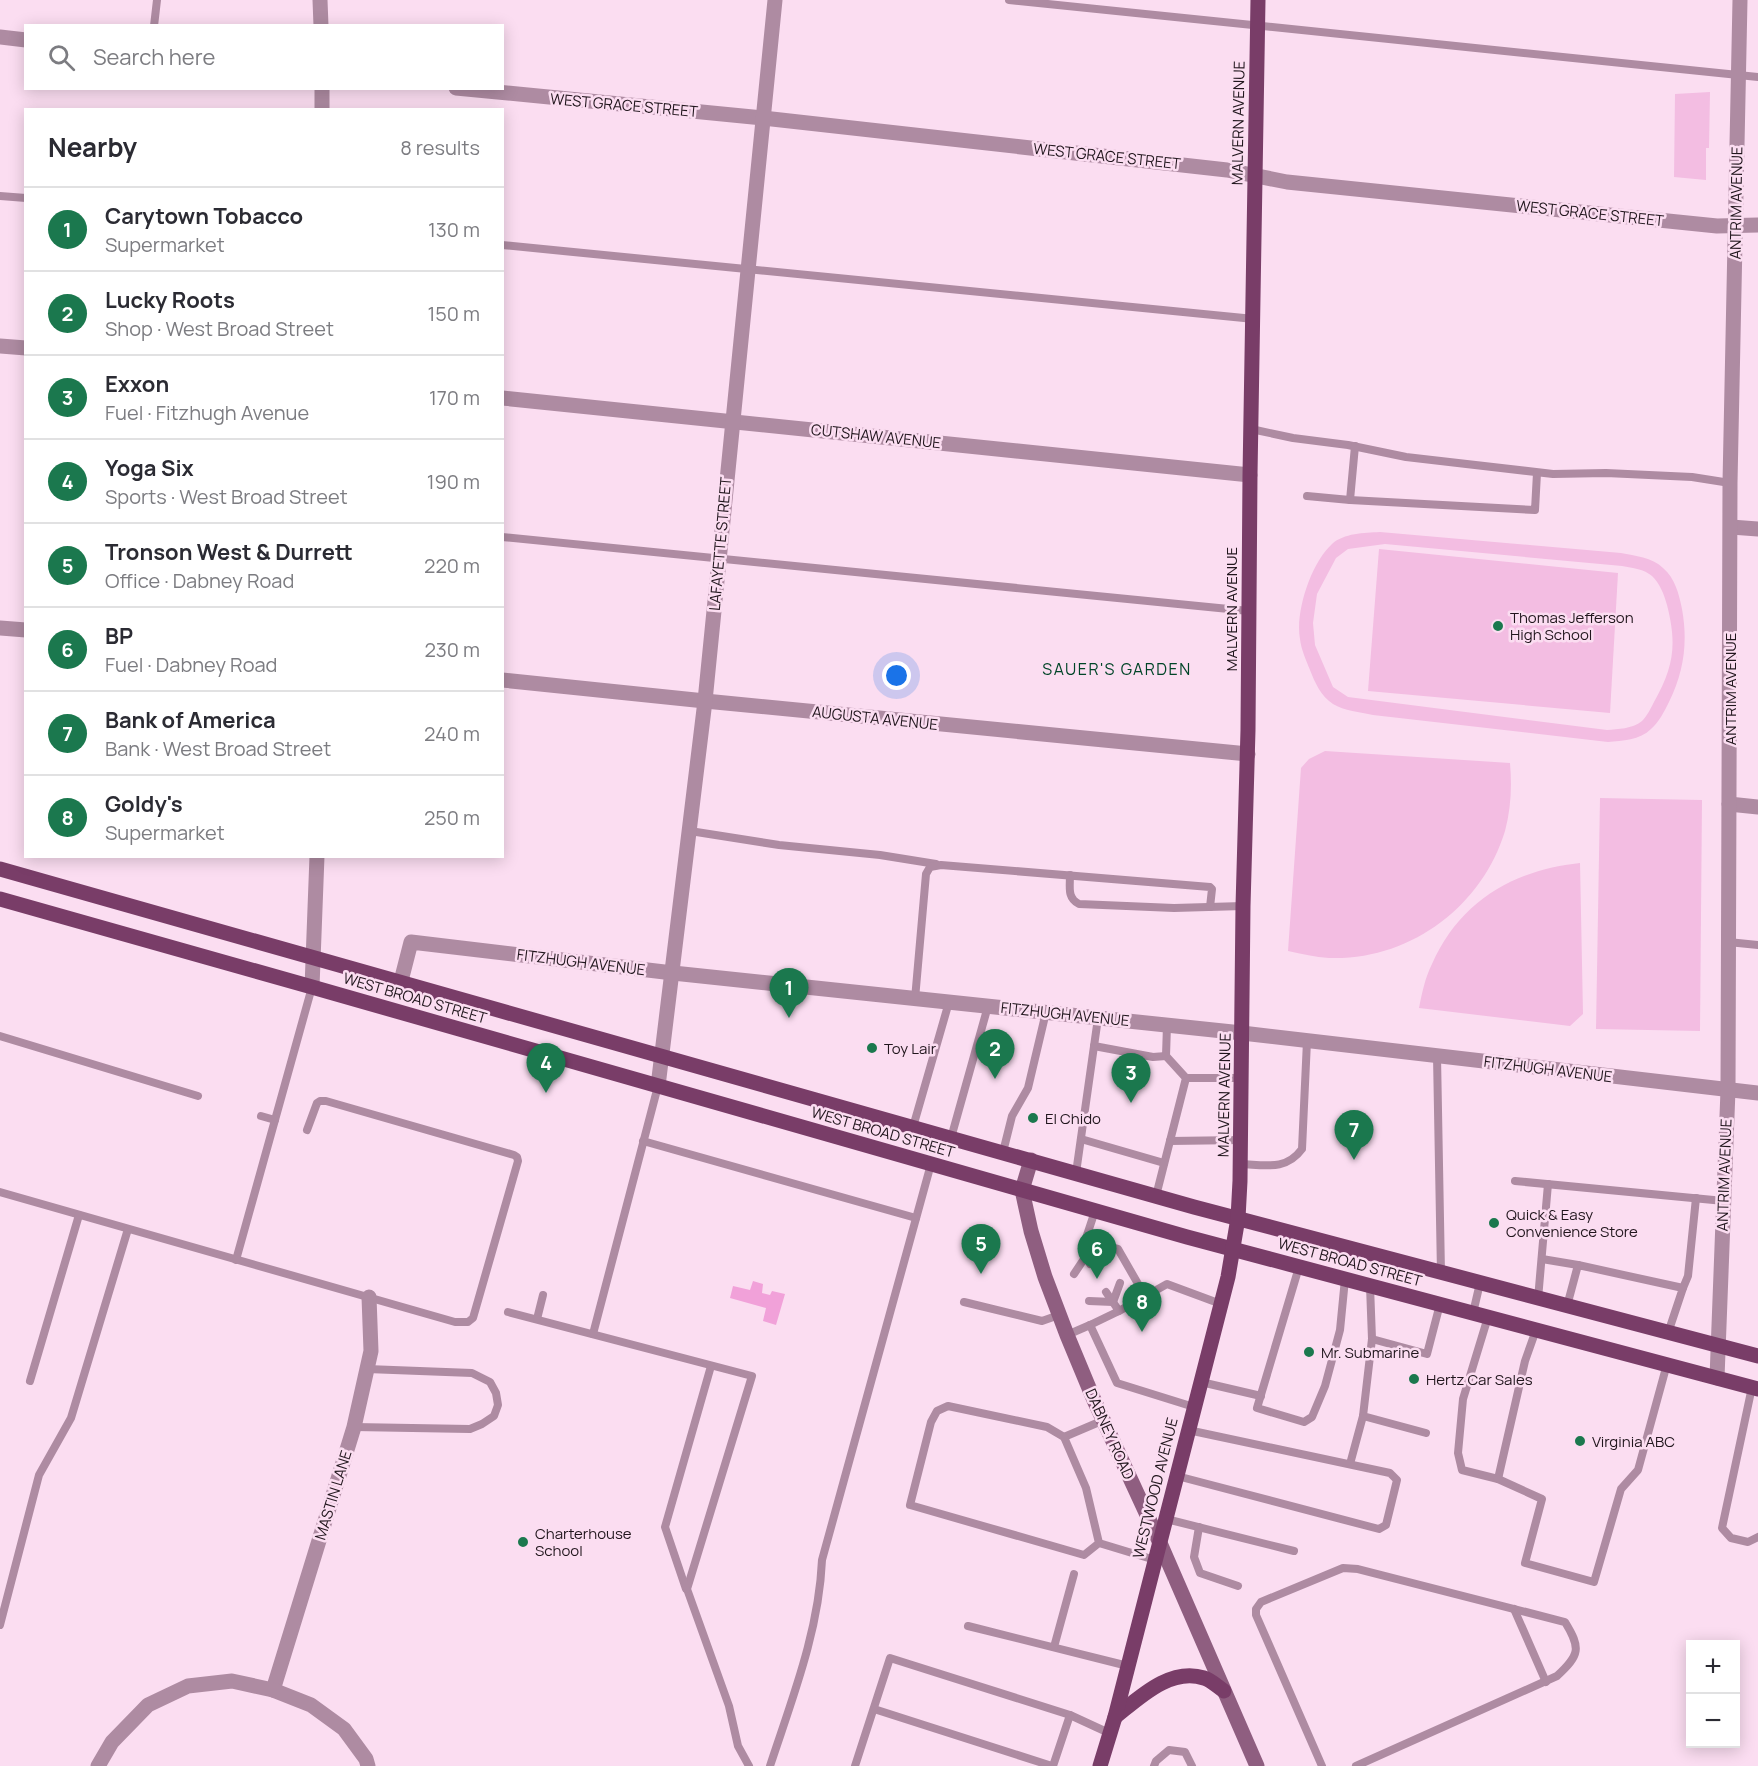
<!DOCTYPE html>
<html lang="en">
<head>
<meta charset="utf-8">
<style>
  body { margin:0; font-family:Manrope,sans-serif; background:#f2f2f3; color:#2b2b33 }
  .controls { position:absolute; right:18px; bottom:18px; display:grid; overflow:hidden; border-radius:0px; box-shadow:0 3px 15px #0003 }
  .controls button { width:54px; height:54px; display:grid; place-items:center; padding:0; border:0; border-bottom:2px solid #e1e1e2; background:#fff; color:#2b2b33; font:30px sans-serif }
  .you { position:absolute; left:897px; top:676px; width:21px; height:21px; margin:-15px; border:4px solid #fff; border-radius:50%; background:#1a73e8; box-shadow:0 0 0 9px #1a73e833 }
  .badge { display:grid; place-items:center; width:39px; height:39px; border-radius:50%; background:#1b784e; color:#fff; font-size:20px; font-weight:700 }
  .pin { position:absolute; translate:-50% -50px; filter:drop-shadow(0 2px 3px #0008) }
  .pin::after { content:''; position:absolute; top:32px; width:21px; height:18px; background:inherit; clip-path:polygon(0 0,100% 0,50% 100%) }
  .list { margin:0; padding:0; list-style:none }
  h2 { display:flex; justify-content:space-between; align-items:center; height:78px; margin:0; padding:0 24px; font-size:26px }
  h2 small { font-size:20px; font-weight:400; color:#7c7c81 }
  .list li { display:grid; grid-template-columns:39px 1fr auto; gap:18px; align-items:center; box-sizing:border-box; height:84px; padding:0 24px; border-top:2px solid #e1e1e2 }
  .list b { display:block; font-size:22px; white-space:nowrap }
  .list p { margin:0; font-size:20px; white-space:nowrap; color:#7c7c81 }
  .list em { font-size:20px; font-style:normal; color:#7c7c81 }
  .icon { flex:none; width:33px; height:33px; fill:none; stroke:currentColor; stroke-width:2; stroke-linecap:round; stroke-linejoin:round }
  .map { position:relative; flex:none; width:1758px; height:1766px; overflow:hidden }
  .search { position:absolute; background:#fff; box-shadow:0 3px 15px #0003; left:24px; top:24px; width:480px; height:66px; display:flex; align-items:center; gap:15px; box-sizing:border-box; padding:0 21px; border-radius:0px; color:#7c7c81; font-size:22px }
  .panel { position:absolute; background:#fff; box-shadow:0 3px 15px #0003; left:24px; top:108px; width:480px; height:750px; border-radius:0px }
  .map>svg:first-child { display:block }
  .green { fill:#f3bde2; fill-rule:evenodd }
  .water { fill:#f1a1d9 }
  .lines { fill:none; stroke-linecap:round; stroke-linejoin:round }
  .lane { stroke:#ae8ba2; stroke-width:8 }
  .street { stroke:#ae8ba2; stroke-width:15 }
  .secondary { stroke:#8f5e80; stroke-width:15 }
  .primary { stroke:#793d68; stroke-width:15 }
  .poi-dot { fill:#1b784e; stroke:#fbddf1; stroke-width:2 }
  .labels { text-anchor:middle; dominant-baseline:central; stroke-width:5; stroke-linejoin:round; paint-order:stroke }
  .street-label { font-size:15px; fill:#21161d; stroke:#fbddf1 }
  .poi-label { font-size:15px; fill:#21161d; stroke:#fbddf1; text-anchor:start }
  .neighbourhood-label { font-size:16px; letter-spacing:1.5px; fill:#004528; stroke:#fbddf1 }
</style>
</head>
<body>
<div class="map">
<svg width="1758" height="1766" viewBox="0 0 1758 1766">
  <rect width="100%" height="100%" fill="#fbddf1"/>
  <g class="green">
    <path d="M 1710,92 L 1709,148 L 1706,148 L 1706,180 L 1674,177 L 1675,94 Z"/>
    <path d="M 1380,532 L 1621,553 C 1635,556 1652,557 1663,568 C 1675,578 1679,594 1682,609 C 1688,642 1684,672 1669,702 C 1664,712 1659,722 1651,729 C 1640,740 1622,741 1608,742 L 1373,715 C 1360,712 1344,711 1333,704 C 1321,696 1315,683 1310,670 C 1306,660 1301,649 1300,639 C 1295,612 1311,563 1332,544 C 1344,533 1364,533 1380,532 ZM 1385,544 L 1622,566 C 1633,568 1644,569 1652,576 C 1660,584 1664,594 1667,605 C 1677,644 1674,667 1654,702 C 1651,708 1647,716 1642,721 C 1632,729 1618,729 1607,730 L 1348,697 L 1333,687 L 1315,645 L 1313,623 L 1317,594 L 1336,558 L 1348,549 Z"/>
    <path d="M 1379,549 L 1618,573 L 1610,713 L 1368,691 Z"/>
    <path d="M 1325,751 L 1510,763 C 1512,786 1511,809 1505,831 C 1482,907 1409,961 1329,958 C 1315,957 1302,954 1288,951 L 1301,768 L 1309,759 Z"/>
    <path d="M 1600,798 L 1702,800 L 1700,1031 L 1596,1029 Z"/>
    <path d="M 1580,863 L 1583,1014 L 1570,1026 L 1419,1008 C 1422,993 1425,978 1432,964 C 1460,901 1514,870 1580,863 Z"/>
  </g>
  <path class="water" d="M 753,1281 L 763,1284 L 762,1293 L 770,1295 L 772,1291 L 785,1294 L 776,1325 L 763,1321 L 766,1308 L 730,1298 L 733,1286 L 750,1290 Z"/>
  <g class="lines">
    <g class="lane">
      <path d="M 1009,0 L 1758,77"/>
      <path d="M 154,26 L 157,0"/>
      <path d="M 0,196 L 26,198"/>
      <path d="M 502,245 L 1254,319"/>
      <path d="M 1251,429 L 1293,438 L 1348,445 L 1406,457 L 1553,474 L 1606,473 L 1692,477 L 1730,483"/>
      <path d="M 1355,446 L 1350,500 L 1535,510 L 1537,473"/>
      <path d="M 1307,496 L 1350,500"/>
      <path d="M 502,537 L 1249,611"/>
      <path d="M 690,831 L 779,845 L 880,855 L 936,864"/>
      <path d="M 1070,875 C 1070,887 1067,898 1079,904 L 1174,908 L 1243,906"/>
      <path d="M 1728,942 L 1758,945"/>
      <path d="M 915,999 L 926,874 L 930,867 L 941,865 L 1210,887 L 1212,889 L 1210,907"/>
      <path d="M 0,1036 L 198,1096"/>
      <path d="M 1094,1046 L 1153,1057 L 1166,1056"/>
      <path d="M 1437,1056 L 1441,1273"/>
      <path d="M 1186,1078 L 1242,1078"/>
      <path d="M 261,1116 L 275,1120"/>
      <path d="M 913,1127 L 949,1002"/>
      <path d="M 951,1138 L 988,1006"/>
      <path d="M 1081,1139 L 1164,1163"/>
      <path d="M 643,1141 L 916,1218"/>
      <path d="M 1170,1141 L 1241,1140"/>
      <path d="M 1003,1152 L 1012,1116 L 1028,1088 L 1046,1012"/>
      <path d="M 1241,1164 C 1265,1165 1286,1171 1302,1149 L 1307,1041"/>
      <path d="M 1076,1173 L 1098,1018"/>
      <path d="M 1515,1181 L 1724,1201"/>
      <path d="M 0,1192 L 455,1322 L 468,1322 L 473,1318 L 518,1161 L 517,1157 L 514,1155 L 326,1101 L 320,1101 L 317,1103 L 307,1130"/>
      <path d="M 1156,1196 L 1186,1078 L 1166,1056 L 1167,1025"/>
      <path d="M 1095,1211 L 1083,1247 L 1086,1256 L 1106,1256"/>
      <path d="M 1085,1241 L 1118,1249 L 1145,1296"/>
      <path d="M 1542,1259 L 1578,1265"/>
      <path d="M 236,1260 L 312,987"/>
      <path d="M 1299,1267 L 1257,1408 L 1304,1422 L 1312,1417 L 1325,1386 L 1340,1330 L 1345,1279"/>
      <path d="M 1074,1274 L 1086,1256 L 1090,1264"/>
      <path d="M 1370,1286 L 1372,1339 L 1363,1416 L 1426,1433"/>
      <path d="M 1683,1288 L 1688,1276 L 1696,1198"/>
      <path d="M 1538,1299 L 1548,1184"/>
      <path d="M 1089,1301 L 1113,1302 L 1120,1283"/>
      <path d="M 964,1302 L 1042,1321 L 1059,1315"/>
      <path d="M 1567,1306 L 1578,1265 L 1683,1288 L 1668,1333"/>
      <path d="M 1119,1311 L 1167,1284 L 1221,1304"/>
      <path d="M 508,1312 L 752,1376 L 687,1589 L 729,1706 L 738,1746 L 749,1766"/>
      <path d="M 1473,1313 L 1480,1283"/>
      <path d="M 1488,1317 L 1463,1399 L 1458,1453 L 1462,1470 L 1498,1479 L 1525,1361 L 1536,1330"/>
      <path d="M 537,1319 L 543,1295"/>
      <path d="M 1090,1325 L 1117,1383 L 1194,1407"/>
      <path d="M 593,1334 L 658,1086"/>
      <path d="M 1067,1335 L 1090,1325 L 1119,1311 L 1106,1292"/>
      <path d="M 1372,1339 L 1427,1354 L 1440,1304"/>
      <path d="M 30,1381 L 79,1215"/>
      <path d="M 1201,1382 L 1261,1396"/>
      <path d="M 1752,1387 L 1722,1528 L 1731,1538 L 1748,1542 L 1758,1537"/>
      <path d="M 354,1427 L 470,1429 L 482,1424 L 494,1416 L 498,1405 L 496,1393 L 490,1382 L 472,1373 L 367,1369"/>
      <path d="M 1064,1437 L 1104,1420"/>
      <path d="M 1350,1464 L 1363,1416"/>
      <path d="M 1177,1476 L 1379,1529 L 1386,1525 L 1397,1480 L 1390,1473 L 1188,1430"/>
      <path d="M 1498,1479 L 1542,1499 L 1525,1563 L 1594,1582 L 1621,1489 L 1638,1470 L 1667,1364"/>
      <path d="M 1166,1519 L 1294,1551"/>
      <path d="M 1199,1527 L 1194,1557 L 1200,1573 L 1238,1586"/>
      <path d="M 1099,1543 L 1084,1555 L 910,1505 L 931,1422 L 937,1411 L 948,1406 L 1047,1427 L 1064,1437 L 1086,1488 L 1099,1543 L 1155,1560"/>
      <path d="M 686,1589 L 665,1527 L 711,1366"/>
      <path d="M 1514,1609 L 1546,1682"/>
      <path d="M 0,1625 L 39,1475 L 71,1418 L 128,1229"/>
      <path d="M 968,1626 L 1128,1666"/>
      <path d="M 1054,1647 L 1074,1574"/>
      <path d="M 874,1709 L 1052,1766"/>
      <path d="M 770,1766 C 792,1699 819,1631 822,1560 L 931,1164"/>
      <path d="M 855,1766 L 890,1658 L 1070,1715 L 1109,1733"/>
      <path d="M 1053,1766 L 1070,1715"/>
      <path d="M 1154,1766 L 1156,1761 L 1169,1750 L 1185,1752 L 1192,1766"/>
      <path d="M 1322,1766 L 1256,1615 L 1256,1609 L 1261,1602 L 1343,1568 L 1358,1569 L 1565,1622 C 1581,1648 1580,1655 1557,1676 L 1356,1766"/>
    </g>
    <g class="street">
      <path d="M 320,0 L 321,26"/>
      <path d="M 0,37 L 26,40"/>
      <path d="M 322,88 L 322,110"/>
      <path d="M 456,88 L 763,118 L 1227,170 L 1287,182 L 1717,226 L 1758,225"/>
      <path d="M 0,346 L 26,348"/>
      <path d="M 502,398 L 1250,475"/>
      <path d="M 1731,527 L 1758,529"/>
      <path d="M 0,628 L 26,630"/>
      <path d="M 502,680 L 705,701 L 1248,754"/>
      <path d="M 1729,804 L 1758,807"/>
      <path d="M 401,981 L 411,942 L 673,973 L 1242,1033 L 1758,1093"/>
      <path d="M 312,987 L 317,856"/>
      <path d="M 658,1086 L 705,701 L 775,0"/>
      <path d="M 1717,1378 L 1728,1090 L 1730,483 L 1740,0"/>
      <path d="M 273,1690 L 354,1427 L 371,1351 L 369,1297"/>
      <path d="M 98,1766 L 112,1742 L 148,1705 L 188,1686 L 232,1681 L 273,1690 L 311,1705 L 344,1729 L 366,1759 L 368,1766"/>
    </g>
    <path class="secondary" d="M 1031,1160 L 1022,1190 L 1031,1231 L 1045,1277 L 1067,1335 L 1094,1400 L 1160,1543 L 1257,1766"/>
    <g class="primary">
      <path d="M 0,869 L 1194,1207 L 1758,1356"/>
      <path d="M 0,899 L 312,987 L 1187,1237 L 1758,1389"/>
      <path d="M 1115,1717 C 1139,1698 1170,1667 1204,1678 C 1211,1680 1218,1687 1224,1691"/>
      <path d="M 1100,1766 L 1115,1717 L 1228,1277 L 1238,1218 L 1240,1181 L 1243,906 L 1248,730 L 1250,475 L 1258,0"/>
    </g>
  </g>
  <g class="poi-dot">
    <circle cx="1498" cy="626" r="6"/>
    <circle cx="872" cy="1048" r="6"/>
    <circle cx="1033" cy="1118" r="6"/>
    <circle cx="1494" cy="1223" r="6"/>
    <circle cx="1309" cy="1352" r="6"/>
    <circle cx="1414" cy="1379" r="6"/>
    <circle cx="1580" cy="1441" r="6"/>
    <circle cx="523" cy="1542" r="6"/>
  </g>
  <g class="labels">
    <g class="street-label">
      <text transform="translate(624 105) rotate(5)">WEST GRACE STREET</text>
      <text transform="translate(1238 123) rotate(-89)">MALVERN AVENUE</text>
      <text transform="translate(1107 156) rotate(6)">WEST GRACE STREET</text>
      <text transform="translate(1736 203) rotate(-89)">ANTRIM AVENUE</text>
      <text transform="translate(1590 213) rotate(6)">WEST GRACE STREET</text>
      <text transform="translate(876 436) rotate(6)">CUTSHAW AVENUE</text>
      <text transform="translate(720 544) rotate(-85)">LAFAYETTE STREET</text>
      <text transform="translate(1231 609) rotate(-90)">MALVERN AVENUE</text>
      <text transform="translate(1730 689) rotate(-90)">ANTRIM AVENUE</text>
      <text transform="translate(875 718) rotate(6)">AUGUSTA AVENUE</text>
      <text transform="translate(581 962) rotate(7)">FITZHUGH AVENUE</text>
      <text transform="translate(415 998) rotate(16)">WEST BROAD STREET</text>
      <text transform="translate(1065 1014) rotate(6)">FITZHUGH AVENUE</text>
      <text transform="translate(1548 1069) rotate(7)">FITZHUGH AVENUE</text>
      <text transform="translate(1224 1095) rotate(-89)">MALVERN AVENUE</text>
      <text transform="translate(883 1132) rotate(16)">WEST BROAD STREET</text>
      <text transform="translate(1724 1175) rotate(-88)">ANTRIM AVENUE</text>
      <text transform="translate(1350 1262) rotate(15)">WEST BROAD STREET</text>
      <text transform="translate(1110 1434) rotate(66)">DABNEY ROAD</text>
      <text transform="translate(1155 1488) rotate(-76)">WESTWOOD AVENUE</text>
      <text transform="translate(333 1495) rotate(-73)">MASTIN LANE</text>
    </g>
    <g class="poi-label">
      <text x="1510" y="617">Thomas Jefferson<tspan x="1510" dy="17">High School</tspan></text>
      <text x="884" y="1048">Toy Lair</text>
      <text x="1045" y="1118">El Chido</text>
      <text x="1506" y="1214">Quick &amp; Easy<tspan x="1506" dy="17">Convenience Store</tspan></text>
      <text x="1321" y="1352">Mr. Submarine</text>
      <text x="1426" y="1379">Hertz Car Sales</text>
      <text x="1592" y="1441">Virginia ABC</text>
      <text x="535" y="1533">Charterhouse<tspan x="535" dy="17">School</tspan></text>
    </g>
    <g class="neighbourhood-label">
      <text x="1117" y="669">SAUER'S GARDEN</text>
    </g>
  </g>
</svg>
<div class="controls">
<button>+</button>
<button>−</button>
</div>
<div class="you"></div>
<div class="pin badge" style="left:789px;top:1018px">1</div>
<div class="pin badge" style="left:995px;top:1079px">2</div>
<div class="pin badge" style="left:1131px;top:1103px">3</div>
<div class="pin badge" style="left:546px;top:1093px">4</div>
<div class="pin badge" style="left:981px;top:1274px">5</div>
<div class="pin badge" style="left:1097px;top:1279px">6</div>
<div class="pin badge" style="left:1354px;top:1160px">7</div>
<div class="pin badge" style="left:1142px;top:1332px">8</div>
<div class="search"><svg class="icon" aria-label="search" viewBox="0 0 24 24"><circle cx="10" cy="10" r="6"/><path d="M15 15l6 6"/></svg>Search here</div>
<section class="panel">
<h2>Nearby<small>8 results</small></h2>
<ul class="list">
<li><span class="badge">1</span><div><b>Carytown Tobacco</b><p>Supermarket</p></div><em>130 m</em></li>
<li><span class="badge">2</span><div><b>Lucky Roots</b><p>Shop · West Broad Street</p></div><em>150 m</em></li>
<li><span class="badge">3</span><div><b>Exxon</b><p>Fuel · Fitzhugh Avenue</p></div><em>170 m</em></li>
<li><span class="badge">4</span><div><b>Yoga Six</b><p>Sports · West Broad Street</p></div><em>190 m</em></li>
<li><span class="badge">5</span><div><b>Tronson West &amp; Durrett</b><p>Office · Dabney Road</p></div><em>220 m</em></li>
<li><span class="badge">6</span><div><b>BP</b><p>Fuel · Dabney Road</p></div><em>230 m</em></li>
<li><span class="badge">7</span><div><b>Bank of America</b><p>Bank · West Broad Street</p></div><em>240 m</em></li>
<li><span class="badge">8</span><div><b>Goldy's</b><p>Supermarket</p></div><em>250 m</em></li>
</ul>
</section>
</div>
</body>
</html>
